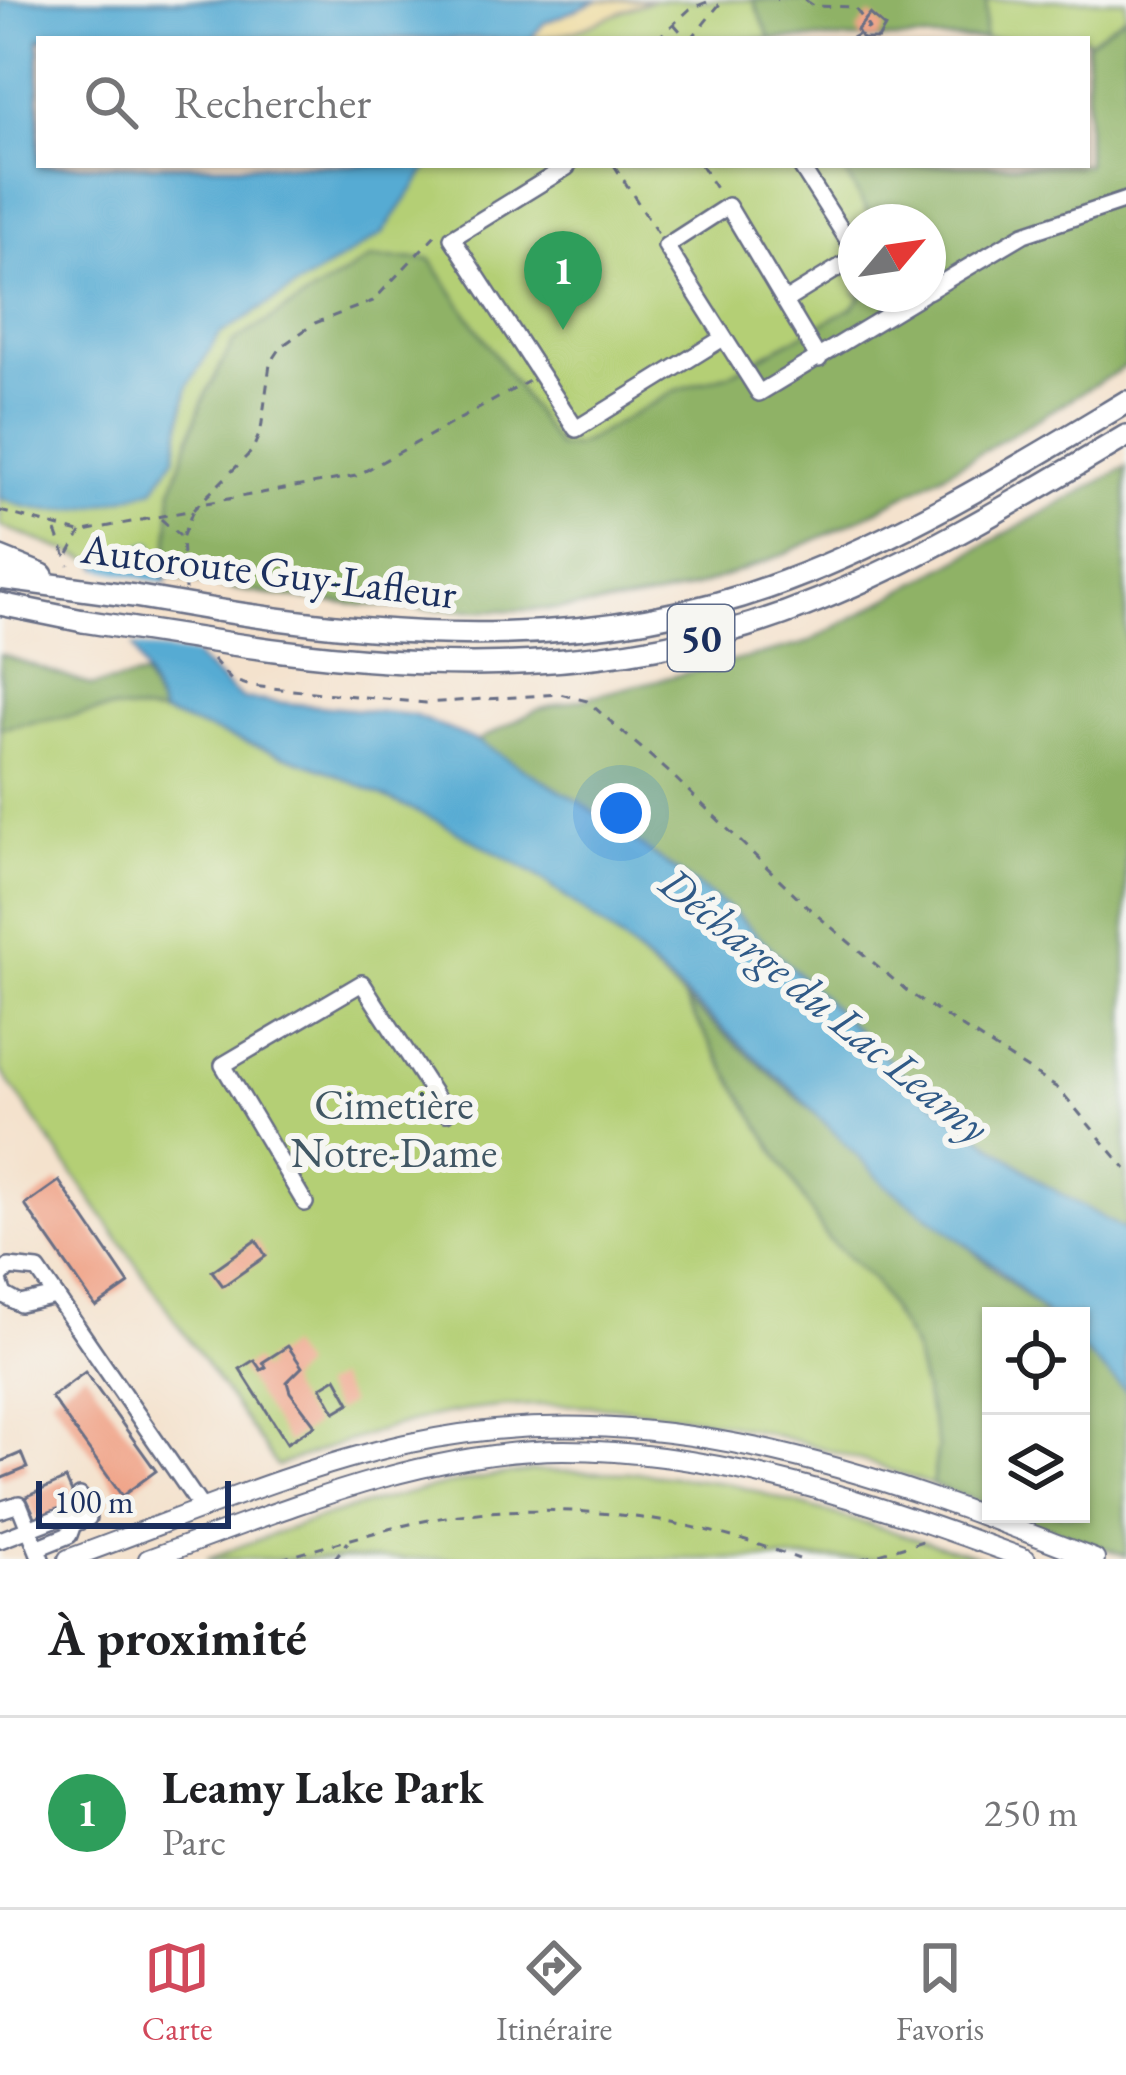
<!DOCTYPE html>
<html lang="fr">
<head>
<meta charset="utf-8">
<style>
  body { margin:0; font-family:"EB Garamond",serif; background:#f6f6f6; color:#202124 }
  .controls { position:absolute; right:36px; bottom:36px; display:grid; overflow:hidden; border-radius:0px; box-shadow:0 3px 9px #0004 }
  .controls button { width:108px; height:108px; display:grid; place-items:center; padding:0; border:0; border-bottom:3px solid #e0e0e0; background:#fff; color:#202124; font:60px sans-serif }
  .compass { position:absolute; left:838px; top:204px; width:108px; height:108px; border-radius:50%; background:#fff; box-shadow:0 3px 9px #0004; rotate:61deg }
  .scale { position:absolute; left:36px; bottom:30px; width:195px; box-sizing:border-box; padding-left:12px; border:6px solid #1b2f5e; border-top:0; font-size:33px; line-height:42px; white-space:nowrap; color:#1b2f5e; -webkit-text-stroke:9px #f6f6f2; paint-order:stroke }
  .you { position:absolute; left:621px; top:813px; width:42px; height:42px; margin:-30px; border:9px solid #fff; border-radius:50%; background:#1a73e8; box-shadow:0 0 0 18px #1a73e833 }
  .badge { display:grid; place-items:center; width:78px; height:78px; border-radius:50%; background:#d1495b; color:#fff; font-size:39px; font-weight:700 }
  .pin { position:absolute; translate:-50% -99px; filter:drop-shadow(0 3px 6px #0008) }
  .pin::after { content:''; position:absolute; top:63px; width:42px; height:36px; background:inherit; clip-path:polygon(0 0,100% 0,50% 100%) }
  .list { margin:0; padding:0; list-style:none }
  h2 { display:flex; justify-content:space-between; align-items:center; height:156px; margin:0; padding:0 48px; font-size:51px }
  h2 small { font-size:39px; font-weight:400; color:#757577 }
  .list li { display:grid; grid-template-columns:78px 1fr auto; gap:36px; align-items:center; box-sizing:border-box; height:192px; padding:0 48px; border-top:3px solid #e0e0e0 }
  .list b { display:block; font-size:45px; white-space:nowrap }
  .list p { margin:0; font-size:39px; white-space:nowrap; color:#757577 }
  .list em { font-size:39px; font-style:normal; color:#757577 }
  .icon { flex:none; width:66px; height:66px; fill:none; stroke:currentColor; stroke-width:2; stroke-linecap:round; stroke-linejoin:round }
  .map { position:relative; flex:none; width:1126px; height:1559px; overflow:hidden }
  .search { position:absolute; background:#fff; box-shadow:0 3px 9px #0004; left:36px; right:36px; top:36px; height:132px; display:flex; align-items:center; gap:30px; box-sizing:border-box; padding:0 42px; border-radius:0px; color:#757577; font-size:45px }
  .sheet { height:348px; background:#fff }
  nav { display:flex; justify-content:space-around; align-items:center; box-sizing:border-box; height:168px; border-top:3px solid #e0e0e0; background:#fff; font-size:33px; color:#757577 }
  nav a { display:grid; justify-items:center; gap:6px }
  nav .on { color:#d1495b }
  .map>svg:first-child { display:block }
  .green { fill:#b4cf75; stroke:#687f6a; stroke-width:3; fill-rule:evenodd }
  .forest { fill:#8fb266; stroke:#557062; stroke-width:3 }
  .sand { fill:#eeda9e; stroke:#84847e; stroke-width:3 }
  .water { fill:#57abd3; stroke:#396d98; stroke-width:3 }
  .pier { fill:#f4e2cd }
  .building { fill:#f0a58a }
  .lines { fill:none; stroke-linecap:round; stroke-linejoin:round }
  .minor-casing { stroke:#676e85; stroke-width:20 }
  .major-casing { stroke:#676e85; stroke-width:22 }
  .highway-casing { stroke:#676e85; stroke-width:26 }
  .path { stroke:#676e85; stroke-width:3; stroke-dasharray:9 9; stroke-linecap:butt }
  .minor { stroke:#fff; stroke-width:15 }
  .major { stroke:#fff; stroke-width:18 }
  .highway { stroke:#fff; stroke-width:21 }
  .highway-bridge-casing { stroke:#676e85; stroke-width:26; stroke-linecap:butt }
  .highway-bridge { stroke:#fff; stroke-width:21 }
  .labels { text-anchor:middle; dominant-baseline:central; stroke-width:12; stroke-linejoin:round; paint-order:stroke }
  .shield { fill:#f6f6f2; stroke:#5d6b8a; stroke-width:3 }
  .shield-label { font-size:39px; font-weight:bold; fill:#1b2f5e }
  .street-label { font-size:42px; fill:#1b2f5e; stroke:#f6f6f2 }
  .park-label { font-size:42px; fill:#415764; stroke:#f6f6f2 }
  .water-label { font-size:45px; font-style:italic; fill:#305a87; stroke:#f6f6f2 }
</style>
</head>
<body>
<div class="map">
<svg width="1126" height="1559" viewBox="0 0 1126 1559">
  <rect width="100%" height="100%" fill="#f6f6f2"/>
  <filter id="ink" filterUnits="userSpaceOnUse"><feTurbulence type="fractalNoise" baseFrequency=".00833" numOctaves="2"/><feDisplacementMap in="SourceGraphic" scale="24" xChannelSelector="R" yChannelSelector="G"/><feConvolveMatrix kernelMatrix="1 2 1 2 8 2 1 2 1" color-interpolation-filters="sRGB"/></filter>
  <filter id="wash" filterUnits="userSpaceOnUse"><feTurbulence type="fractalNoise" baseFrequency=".004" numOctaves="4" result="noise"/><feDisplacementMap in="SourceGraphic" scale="48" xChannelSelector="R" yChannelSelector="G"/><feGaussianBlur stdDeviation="2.7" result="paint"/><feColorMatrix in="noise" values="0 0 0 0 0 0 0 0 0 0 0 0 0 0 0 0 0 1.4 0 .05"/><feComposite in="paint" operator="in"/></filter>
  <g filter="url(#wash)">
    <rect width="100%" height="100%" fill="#f4e2cd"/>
    <g class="green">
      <path d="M 0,0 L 1126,0 L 1126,366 C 988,448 852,536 698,586 C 567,629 300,609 166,575 L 151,543 L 96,562 L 0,526 ZM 39,39 L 1087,39 L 1087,165 L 39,165 ZM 856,222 L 928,222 L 928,294 L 856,294 Z"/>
      <path d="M 112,709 L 163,714 L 323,769 L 436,820 L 535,874 L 622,940 L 683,998 L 827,1238 L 874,1281 L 913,1347 L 938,1446 L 932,1485 C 787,1431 619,1388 463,1411 C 399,1420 338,1445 277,1466 L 0,1069 L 0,728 Z"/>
      <path d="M 531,1471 L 642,1473 L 731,1484 L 986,1559 L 207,1559 C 314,1517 416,1485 531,1471 Z"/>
    </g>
    <g class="forest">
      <path d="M 753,0 L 987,0 L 984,39 L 770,39 Z"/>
      <path d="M 1126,15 L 1126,366 C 988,448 852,536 698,586 C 567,629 300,609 166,575 L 172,489 L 201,404 L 233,342 L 371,258 L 430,259 L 558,447 L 577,446 L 677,390 L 729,374 L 853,307 L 863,294 L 928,294 L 928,222 L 873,222 L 841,165 L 1087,165 L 1087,43 Z"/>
      <path d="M 1126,467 L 1126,1231 L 1045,1185 L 926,1096 L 732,911 L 477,741 L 537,710 L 807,643 Z"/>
      <path d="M 0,654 L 92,686 L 144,676 L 163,714 L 112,709 L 0,728 Z"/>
      <path d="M 683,998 L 1048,1316 L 991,1316 L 991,1506 L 932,1485 L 938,1446 L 913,1347 L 874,1281 L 827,1238 Z"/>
      <path d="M 1081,1348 L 1126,1391 L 1126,1556 L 1012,1514 L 1081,1514 Z"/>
    </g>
    <path class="sand" d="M 598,0 L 653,0 C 611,13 573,39 530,39 L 544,23 Z"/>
    <g class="water">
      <path d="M 0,0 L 598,0 L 544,23 L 530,39 L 39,39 L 39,165 L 430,165 L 382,234 L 220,334 L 188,385 L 175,457 L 154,489 C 100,506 53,522 0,498 Z"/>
      <path d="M 151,543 L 197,659 L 242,699 L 413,715 L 477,741 L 581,803 L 732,911 L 926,1096 L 1045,1185 L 1126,1231 L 1126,1391 L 1081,1348 L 1081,1316 L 1048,1316 L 997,1267 L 886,1185 L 793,1090 L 622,940 L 535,874 L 436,820 L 323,769 L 163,714 L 96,562 Z"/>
    </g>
    <path class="pier" d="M 93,568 L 177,586 L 203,656 L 124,644 Z"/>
    <g id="blocks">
      <g class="building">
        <path d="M 870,14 L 885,27 L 878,39 L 862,39 L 857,30 Z"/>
        <path d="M 59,1181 L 129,1284 L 96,1307 L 25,1205 Z"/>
        <path d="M 256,1240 L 266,1256 L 223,1286 L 212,1271 Z"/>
        <path d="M 288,1346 L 302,1367 L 287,1382 L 290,1392 L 315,1425 L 287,1443 L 240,1369 L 254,1360 L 261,1370 L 266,1367 L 263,1362 Z"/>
        <path d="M 85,1372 L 156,1471 L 122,1496 L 51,1397 Z"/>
        <path d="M 336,1378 L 350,1403 L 335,1412 L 321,1387 Z"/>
        <path d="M 21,1453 L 27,1468 L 0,1479 L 0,1462 Z"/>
        <path d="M 66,1479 L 77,1504 L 37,1521 L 26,1497 Z"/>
      </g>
    </g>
  </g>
  <g filter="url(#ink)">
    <use href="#blocks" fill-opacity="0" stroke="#676e85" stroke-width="3"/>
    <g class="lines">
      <defs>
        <g id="minor">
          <path d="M 800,165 L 856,253"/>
          <path d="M 567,167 L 452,238 L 576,429 L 723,338"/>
          <path d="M 928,291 L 1024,234 L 1126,200"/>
          <path d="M 788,299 L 856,257"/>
          <path d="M 819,359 L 728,206 L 666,246 L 759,393 L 923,294"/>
          <path d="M 305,1203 L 223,1065 L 362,983 L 446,1113"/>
          <path d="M 0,1277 L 9,1267 L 38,1270 L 203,1510"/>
          <path d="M 0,1284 L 4,1295 L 20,1304 L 56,1296"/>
          <path d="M 0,1510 L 19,1504 L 41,1559"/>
          <path d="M 73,1524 L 88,1518 L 80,1496"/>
          <path d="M 0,1540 L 60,1517 L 73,1524 L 69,1535 L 37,1548"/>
        </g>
        <g id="major">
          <path d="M 68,1559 C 179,1519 290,1470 405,1444 C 649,1390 870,1470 1095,1559"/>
          <path d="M 148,1559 C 279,1512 421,1450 564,1450 C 724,1451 877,1504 1026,1559"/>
        </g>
        <g id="highway">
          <path d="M 0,558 L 42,575"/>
          <path d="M 0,578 L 134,596"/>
          <path d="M 0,604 L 83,621"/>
          <path d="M 216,610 C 408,641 600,651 786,581 C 906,536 1016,468 1126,402"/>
          <path d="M 232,644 C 430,674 631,678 819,600 C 927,556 1026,495 1126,436"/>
        </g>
      </defs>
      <use href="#minor" class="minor-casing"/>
      <use href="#major" class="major-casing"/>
      <use href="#highway" class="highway-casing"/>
      <g class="path">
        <path d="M 777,0 L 778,0"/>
        <path d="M 805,0 L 814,6 L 855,7 L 869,28 L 850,39"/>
        <path d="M 674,24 L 687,39"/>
        <path d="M 657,39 L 690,9 L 712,0"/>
        <path d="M 691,39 L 723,0"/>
        <path d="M 614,165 L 658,234"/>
        <path d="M 701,165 L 720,195"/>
        <path d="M 206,503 L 356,476 L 529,381"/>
        <path d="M 0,511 L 79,532 L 193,510 L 252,451 L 261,430 L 270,364 L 282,346 L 315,323 L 373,301 L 438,232"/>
        <path d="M 161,519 L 180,536"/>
        <path d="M 56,531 L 69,565"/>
        <path d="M 69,554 L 81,532"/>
        <path d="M 185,590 L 182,538 L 193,510"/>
        <path d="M 213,659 L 231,680 L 251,686 L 426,703 L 560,694 L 587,701 L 670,773 L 812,911 L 912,995 L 1059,1089 L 1126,1169"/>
        <path d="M 281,1559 C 338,1543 394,1525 452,1516 C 565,1500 693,1518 799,1559"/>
        <path d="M 334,1559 L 348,1542"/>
        <path d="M 862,1559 L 923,1541"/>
      </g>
      <use href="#minor" class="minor"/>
      <use href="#major" class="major"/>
      <use href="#highway" class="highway"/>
      <defs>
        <g id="highway-bridge">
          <path d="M 134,596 L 216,610"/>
          <path d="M 83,621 L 232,644"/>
        </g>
      </defs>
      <use href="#highway-bridge" class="highway-bridge-casing"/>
      <use href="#highway-bridge" class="highway-bridge"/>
    </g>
  </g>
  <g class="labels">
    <rect class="shield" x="668" y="605" width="66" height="66" rx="9"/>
    <g class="shield-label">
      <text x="701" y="638">50</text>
    </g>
    <g class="street-label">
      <text transform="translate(269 571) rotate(7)">Autoroute Guy-Lafleur</text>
    </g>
    <g class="park-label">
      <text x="394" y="1104">Cimetière<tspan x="394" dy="48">Notre-Dame</tspan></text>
    </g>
    <g class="water-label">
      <text transform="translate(825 1004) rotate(39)">Décharge du Lac Leamy</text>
    </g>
  </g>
</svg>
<div class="controls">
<button><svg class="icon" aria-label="locate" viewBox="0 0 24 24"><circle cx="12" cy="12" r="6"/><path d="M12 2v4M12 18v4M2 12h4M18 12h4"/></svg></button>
<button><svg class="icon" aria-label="layers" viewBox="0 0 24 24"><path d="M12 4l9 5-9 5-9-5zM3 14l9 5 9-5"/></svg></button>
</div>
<svg class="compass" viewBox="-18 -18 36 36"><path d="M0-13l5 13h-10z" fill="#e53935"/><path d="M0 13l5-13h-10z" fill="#757577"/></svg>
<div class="scale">100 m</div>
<div class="you"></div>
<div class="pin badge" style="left:563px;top:330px;background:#2e9e5b">1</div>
<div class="search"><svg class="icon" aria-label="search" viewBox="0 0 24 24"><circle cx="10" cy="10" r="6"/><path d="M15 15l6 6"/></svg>Rechercher</div>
</div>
<section class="sheet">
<h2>À proximité<small></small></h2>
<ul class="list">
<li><span class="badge" style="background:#2e9e5b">1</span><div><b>Leamy Lake Park</b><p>Parc</p></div><em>250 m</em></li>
</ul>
</section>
<nav>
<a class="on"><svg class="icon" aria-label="map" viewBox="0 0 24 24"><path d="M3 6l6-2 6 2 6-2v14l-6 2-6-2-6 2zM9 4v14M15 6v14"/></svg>Carte</a>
<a><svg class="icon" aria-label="directions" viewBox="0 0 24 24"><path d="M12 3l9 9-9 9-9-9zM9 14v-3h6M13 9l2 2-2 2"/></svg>Itinéraire</a>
<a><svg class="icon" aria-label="saved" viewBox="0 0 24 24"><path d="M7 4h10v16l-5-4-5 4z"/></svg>Favoris</a>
</nav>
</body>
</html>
